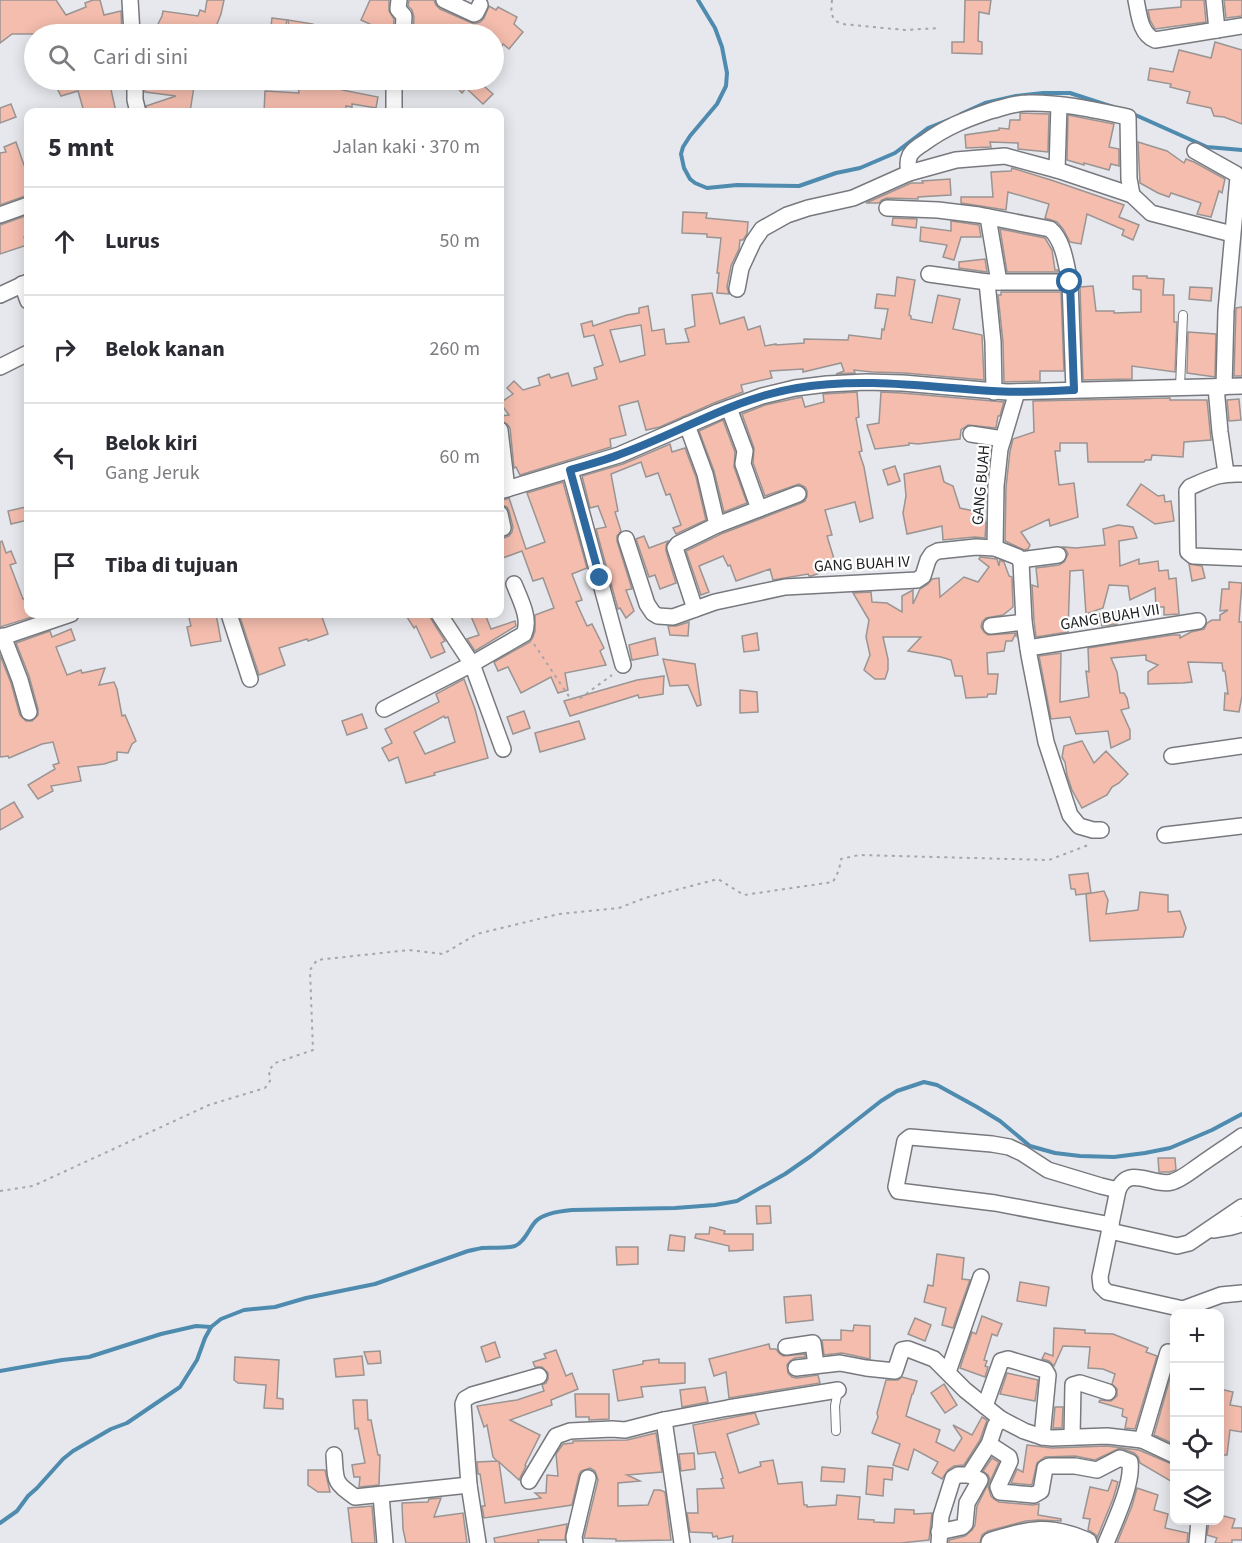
<!DOCTYPE html>
<html lang="id">
<head>
<meta charset="utf-8">
<style>
  body { margin:0; font-family:"Source Sans 3",sans-serif; background:#f2f2f3; color:#2b2b33 }
  .controls { position:absolute; right:18px; bottom:18px; display:grid; overflow:hidden; border-radius:12px; box-shadow:0 3px 15px #0003 }
  .controls button { width:54px; height:54px; display:grid; place-items:center; padding:0; border:0; border-bottom:2px solid #e1e1e2; background:#fff; color:#2b2b33; font:30px sans-serif }
  .stop { position:absolute; width:18px; height:18px; margin:-14px; border:4px solid #2d689f; border-radius:50%; background:#fff }
  .stop.end { background:#2d689f; border-color:#fff; box-shadow:0 2px 6px #0008 }
  .list { margin:0; padding:0; list-style:none }
  h2 { display:flex; justify-content:space-between; align-items:center; height:78px; margin:0; padding:0 24px; font-size:26px }
  h2 small { font-size:20px; font-weight:400; color:#7c7c81 }
  .list li { display:grid; grid-template-columns:39px 1fr auto; gap:18px; align-items:center; box-sizing:border-box; height:108px; padding:0 24px; border-top:2px solid #e1e1e2 }
  .list b { display:block; font-size:22px; white-space:nowrap }
  .list p { margin:0; font-size:20px; white-space:nowrap; color:#7c7c81 }
  .list em { font-size:20px; font-style:normal; color:#7c7c81 }
  .icon { flex:none; width:33px; height:33px; fill:none; stroke:currentColor; stroke-width:2; stroke-linecap:round; stroke-linejoin:round }
  .map { position:relative; flex:none; width:1242px; height:1543px; overflow:hidden }
  .search { position:absolute; background:#fff; box-shadow:0 3px 15px #0003; left:24px; top:24px; width:480px; height:66px; display:flex; align-items:center; gap:15px; box-sizing:border-box; padding:0 21px; border-radius:33px; color:#7c7c81; font-size:22px }
  .panel { position:absolute; background:#fff; box-shadow:0 3px 15px #0003; left:24px; top:108px; width:480px; height:510px; border-radius:12px }
  .map>svg:first-child { display:block }
  .lines { fill:none; stroke-linecap:round; stroke-linejoin:round }
  .stream { stroke:#4e8baf; stroke-width:4 }
  .building { fill:#f4bdae; stroke:#9a9493; stroke-width:1.5; fill-rule:evenodd }
  .lane-casing { stroke:#77797e; stroke-width:10 }
  .street-casing { stroke:#77797e; stroke-width:18 }
  .secondary-casing { stroke:#77797e; stroke-width:24 }
  .path { stroke:#a4a6aa; stroke-width:2; stroke-dasharray:3 4.5; stroke-linecap:butt }
  .lane { stroke:#fff; stroke-width:8 }
  .street { stroke:#fff; stroke-width:15 }
  .secondary { stroke:#fff; stroke-width:21 }
  .route { stroke:#2d689f; stroke-width:8 }
  .labels { text-anchor:middle; dominant-baseline:central; stroke-width:4.5; stroke-linejoin:round; paint-order:stroke }
  .street-label { font-size:16px; fill:#1b1c1e; stroke:#fff }
</style>
</head>
<body>
<div class="map">
<svg width="1242" height="1543" viewBox="0 0 1242 1543">
  <rect width="100%" height="100%" fill="#e6e8ed"/>
  <g class="lines">
    <g class="stream">
      <path d="M 698,0 L 715,28 L 722,47 L 727,73 L 726,86 L 717,104 L 690,136 L 683,147 L 681,154 L 684,168 L 690,179 L 695,183 L 707,188 L 737,185 L 799,186 L 836,173 L 860,168 L 895,153 L 928,128 L 951,119"/>
      <path d="M 1131,113 L 1207,147 L 1242,150"/>
      <path d="M 961,114 L 985,103 L 1016,96 L 1043,93 L 1070,93 L 1113,107"/>
      <path d="M 0,1371 L 62,1360 L 89,1357 L 161,1334 L 196,1326 L 211,1327"/>
      <path d="M 0,1523 L 17,1511 L 28,1496 L 37,1488 L 63,1459 L 73,1451 L 111,1429 L 127,1423 L 180,1387 L 197,1360 L 205,1338 L 211,1327 L 221,1319 L 244,1310 L 275,1307 L 306,1298 L 375,1284 L 468,1251 C 473,1250 477,1249 482,1248 C 493,1247 504,1249 515,1246 C 525,1242 529,1228 536,1221 C 544,1213 561,1211 572,1210 L 675,1208 L 715,1205 L 737,1201 L 785,1174 L 811,1156 L 881,1101 L 897,1091 L 924,1082 L 937,1085 L 977,1107 L 1000,1121 L 1030,1146 L 1055,1153 L 1080,1156 L 1114,1157 L 1145,1153 L 1170,1148 L 1212,1130 L 1242,1114"/>
    </g>
  </g>
  <g class="building">
    <path d="M 0,0 L 56,0 L 66,15 L 86,7 L 85,3 L 93,0 L 100,0 L 104,15 L 121,11 L 122,34 L 12,34 L 0,43 Z"/>
    <path d="M 207,0 L 224,0 L 221,14 L 213,34 L 153,34 L 162,16 L 163,11 L 198,16 L 200,10 L 205,12 Z"/>
    <path d="M 370,0 L 389,0 L 389,11 L 394,19 L 393,34 L 365,34 L 370,24 L 361,20 Z"/>
    <path d="M 409,0 L 434,0 L 436,5 L 440,9 L 474,24 L 480,22 L 484,18 L 489,6 L 496,10 L 498,7 L 517,17 L 514,24 L 523,32 L 509,49 L 503,44 L 494,60 L 494,34 L 413,34 L 414,17 L 412,10 L 408,6 Z"/>
    <path d="M 965,0 L 991,0 L 989,14 L 979,12 L 978,41 L 982,42 L 982,54 L 952,53 L 952,42 L 964,42 Z"/>
    <path d="M 1181,0 L 1204,0 L 1206,22 L 1155,29 L 1150,20 L 1148,10 L 1181,7 Z"/>
    <path d="M 1224,0 L 1242,0 L 1242,16 L 1226,18 Z"/>
    <path d="M 272,18 L 287,20 L 284,34 L 270,34 Z"/>
    <path d="M 288,20 L 313,24 L 311,34 L 290,34 Z"/>
    <path d="M 1215,42 L 1242,50 L 1242,124 L 1224,117 L 1214,116 L 1211,108 L 1187,103 L 1190,92 L 1170,87 L 1171,84 L 1148,80 L 1150,68 L 1173,72 L 1179,50 L 1211,58 Z"/>
    <path d="M 53,80 L 106,80 L 106,82 L 92,87 L 92,89 L 110,85 L 116,112 L 84,112 L 78,91 L 61,96 Z"/>
    <path d="M 145,80 L 195,80 L 190,112 L 179,112 L 178,109 L 157,112 L 147,112 L 146,106 L 176,96 L 145,92 Z"/>
    <path d="M 297,80 L 333,80 L 333,86 L 342,88 L 342,90 L 378,97 L 376,108 L 352,104 L 352,107 L 346,106 L 346,112 L 264,112 L 265,91 L 299,93 Z"/>
    <path d="M 457,80 L 477,80 L 493,94 L 483,104 L 466,88 L 462,93 L 455,85 L 459,81 Z"/>
    <path d="M 11,104 L 16,117 L 0,123 L 0,108 Z"/>
    <path d="M 1020,113 L 1049,114 L 1048,152 L 1018,149 L 1018,143 L 990,142 L 991,147 L 966,148 L 965,135 L 999,130 L 999,128 L 1009,129 L 1010,120 L 1020,120 Z"/>
    <path d="M 1068,115 L 1114,124 L 1109,147 L 1119,149 L 1119,166 L 1111,164 L 1109,170 L 1084,163 L 1084,165 L 1067,160 Z"/>
    <path d="M 16,142 L 24,165 L 25,164 L 28,177 L 28,195 L 0,205 L 0,153 L 6,152 L 4,147 Z"/>
    <path d="M 1138,142 L 1167,151 L 1184,163 L 1186,159 L 1194,162 L 1225,179 L 1222,193 L 1219,191 L 1211,217 L 1197,214 L 1201,203 L 1171,193 L 1169,197 L 1158,193 L 1140,183 Z"/>
    <path d="M 1012,168 L 1051,180 L 1124,205 L 1119,217 L 1139,225 L 1133,240 L 1122,235 L 1124,230 L 1087,214 L 1081,244 L 1070,242 L 1063,229 L 1057,222 L 1045,218 L 1049,204 L 1008,192 L 1006,210 L 961,203 L 961,197 L 993,197 L 991,172 L 1011,171 Z"/>
    <path d="M 950,179 L 951,195 L 918,197 L 918,199 L 887,198 L 882,200 L 879,203 L 866,203 L 911,183 L 923,183 L 922,181 Z"/>
    <path d="M 683,212 L 707,213 L 706,218 L 748,222 L 747,234 L 743,240 L 740,240 L 739,249 L 731,266 L 727,287 L 729,294 L 717,293 L 719,273 L 717,273 L 721,238 L 707,237 L 707,234 L 682,233 Z"/>
    <path d="M 28,215 L 28,236 L 24,237 L 27,245 L 0,254 L 0,225 Z"/>
    <path d="M 893,218 L 917,219 L 916,228 L 892,225 Z"/>
    <path d="M 951,221 L 979,225 L 981,237 L 961,237 L 954,260 L 943,257 L 947,245 L 920,241 L 921,227 L 951,231 Z"/>
    <path d="M 1000,229 L 1045,238 L 1052,250 L 1055,270 L 1058,270 L 1058,272 L 1007,272 Z"/>
    <path d="M 985,259 L 987,272 L 959,268 L 959,262 Z"/>
    <path d="M 1133,276 L 1147,276 L 1147,278 L 1164,279 L 1163,295 L 1174,295 L 1174,322 L 1177,322 L 1175,372 L 1132,366 L 1132,379 L 1083,380 L 1080,287 L 1093,286 L 1096,311 L 1114,311 L 1114,313 L 1141,312 L 1141,290 L 1133,289 Z"/>
    <path d="M 897,277 L 915,280 L 909,315 L 911,316 L 911,319 L 932,323 L 938,295 L 960,299 L 953,329 L 982,335 L 984,380 L 904,373 L 872,372 L 854,370 L 855,373 L 836,374 L 844,371 L 841,363 L 803,372 L 803,369 L 770,371 L 772,378 L 741,385 L 743,392 L 714,403 L 660,427 L 646,430 L 638,401 L 619,406 L 626,435 L 610,439 L 611,447 L 520,475 L 516,467 L 514,468 L 510,428 L 507,424 L 500,420 L 500,416 L 509,415 L 500,403 L 513,394 L 507,388 L 514,381 L 523,390 L 540,385 L 538,378 L 549,374 L 551,378 L 568,373 L 572,386 L 597,379 L 594,368 L 603,365 L 594,335 L 584,337 L 581,324 L 592,321 L 593,326 L 627,315 L 639,313 L 639,308 L 648,306 L 652,331 L 664,329 L 666,344 L 689,342 L 685,329 L 695,326 L 692,295 L 712,293 L 720,324 L 744,317 L 748,330 L 760,326 L 765,346 L 776,344 L 776,345 L 804,343 L 804,339 L 848,340 L 849,335 L 881,339 L 882,329 L 884,330 L 888,309 L 875,308 L 877,294 L 895,296 ZM 641,325 L 645,355 L 620,362 L 610,330 Z"/>
    <path d="M 1190,287 L 1212,288 L 1211,301 L 1189,299 Z"/>
    <path d="M 1001,292 L 1061,292 L 1064,371 L 1040,371 L 1040,381 L 1004,382 L 1003,342 L 998,295 L 1001,295 Z"/>
    <path d="M 1242,307 L 1242,376 L 1234,376 L 1236,308 Z"/>
    <path d="M 1188,332 L 1216,334 L 1215,377 L 1187,373 Z"/>
    <path d="M 857,392 L 859,417 L 856,418 L 862,451 L 859,452 L 864,467 L 873,518 L 860,522 L 855,502 L 825,510 L 832,535 L 827,536 L 835,562 L 821,565 L 823,572 L 811,576 L 809,576 L 808,574 L 773,580 L 770,569 L 736,581 L 730,565 L 728,566 L 723,556 L 699,566 L 709,592 L 701,595 L 686,551 L 721,534 L 801,503 L 805,501 L 807,496 L 807,491 L 805,487 L 799,484 L 765,496 L 753,463 L 754,448 L 742,414 L 765,405 L 797,398 L 802,397 L 805,407 L 824,402 L 823,394 Z"/>
    <path d="M 881,392 L 902,393 L 1004,402 L 1000,416 L 998,416 L 996,428 L 968,425 L 961,430 L 960,439 L 918,444 L 909,443 L 909,445 L 875,449 L 867,425 L 879,423 Z"/>
    <path d="M 1170,398 L 1170,400 L 1207,400 L 1211,440 L 1184,442 L 1183,457 L 1152,455 L 1151,460 L 1145,460 L 1144,462 L 1088,462 L 1087,443 L 1060,443 L 1060,451 L 1055,451 L 1059,485 L 1074,483 L 1078,517 L 1050,526 L 1049,519 L 1021,532 L 1030,545 L 1028,549 L 1024,550 L 1005,541 L 1006,487 L 1010,451 L 1013,439 L 1034,432 L 1033,401 Z"/>
    <path d="M 1239,399 L 1241,420 L 1229,421 L 1227,400 Z"/>
    <path d="M 723,420 L 735,452 L 734,467 L 747,503 L 724,512 L 714,471 L 699,431 Z"/>
    <path d="M 670,444 L 672,452 L 685,448 L 696,477 L 706,520 L 676,534 L 673,528 L 681,525 L 670,494 L 666,495 L 658,473 L 646,477 L 641,462 L 611,474 L 618,511 L 615,512 L 621,531 L 617,536 L 617,541 L 632,589 L 626,590 L 634,611 L 626,618 L 620,608 L 618,609 L 596,529 L 606,527 L 598,506 L 590,508 L 582,476 L 623,464 Z"/>
    <path d="M 895,466 L 900,481 L 888,485 L 883,470 Z"/>
    <path d="M 940,466 L 944,482 L 953,486 L 960,508 L 983,513 L 986,523 L 985,538 L 975,537 L 943,540 L 942,526 L 907,534 L 903,513 L 906,496 L 904,474 Z"/>
    <path d="M 563,482 L 587,568 L 572,574 L 582,600 L 576,602 L 587,626 L 592,624 L 604,648 L 600,651 L 606,665 L 565,673 L 568,690 L 558,693 L 551,677 L 521,693 L 508,667 L 498,671 L 494,662 L 530,642 L 533,637 L 535,631 L 535,615 L 554,608 L 543,578 L 533,581 L 522,551 L 500,559 L 500,537 L 504,538 L 509,536 L 512,532 L 513,527 L 509,511 L 507,507 L 500,504 L 500,501 L 509,498 L 526,549 L 545,542 L 527,493 Z"/>
    <path d="M 1141,484 L 1158,496 L 1164,495 L 1165,502 L 1171,501 L 1174,521 L 1155,524 L 1127,505 Z"/>
    <path d="M 26,507 L 28,520 L 11,524 L 8,511 Z"/>
    <path d="M 1118,525 L 1133,527 L 1137,538 L 1119,541 L 1120,566 L 1139,559 L 1139,564 L 1158,561 L 1159,571 L 1168,570 L 1169,579 L 1176,578 L 1179,614 L 1164,615 L 1164,607 L 1156,607 L 1155,588 L 1130,600 L 1128,586 L 1109,585 L 1103,608 L 1086,614 L 1083,570 L 1070,571 L 1068,632 L 1036,637 L 1034,621 L 1032,585 L 1038,587 L 1036,568 L 1059,565 L 1064,562 L 1068,554 L 1066,550 L 1063,547 L 1076,548 L 1105,545 L 1103,529 Z"/>
    <path d="M 644,536 L 649,548 L 668,541 L 666,546 L 666,551 L 676,583 L 660,589 L 655,575 L 649,577 L 636,539 Z"/>
    <path d="M 2,541 L 6,553 L 11,551 L 16,563 L 10,565 L 23,599 L 28,597 L 28,614 L 42,614 L 0,627 L 0,542 Z"/>
    <path d="M 980,557 L 997,559 L 999,566 L 1000,560 L 1004,562 L 1009,576 L 1012,577 L 1013,607 L 1003,615 L 986,618 L 982,622 L 981,627 L 984,632 L 988,635 L 1016,633 L 1016,636 L 1015,635 L 1012,641 L 1006,641 L 1004,651 L 987,653 L 988,674 L 998,674 L 996,694 L 988,694 L 987,697 L 966,698 L 962,676 L 955,676 L 951,660 L 941,657 L 908,651 L 921,637 L 883,637 L 888,659 L 888,670 L 885,679 L 875,679 L 864,670 L 870,655 L 866,637 L 869,620 L 853,593 L 871,592 L 872,602 L 887,603 L 902,612 L 902,596 L 913,590 L 913,604 L 920,589 L 928,584 L 932,579 L 939,578 L 940,597 L 964,577 L 978,582 L 989,567 L 979,559 Z"/>
    <path d="M 1189,564 L 1202,566 L 1205,578 L 1192,581 Z"/>
    <path d="M 1229,582 L 1242,583 L 1239,622 L 1242,622 L 1242,696 L 1239,712 L 1224,710 L 1225,693 L 1228,694 L 1225,671 L 1223,671 L 1222,663 L 1188,662 L 1192,682 L 1183,683 L 1148,684 L 1148,672 L 1158,665 L 1146,660 L 1146,655 L 1111,658 L 1117,672 L 1120,693 L 1124,693 L 1127,698 L 1129,708 L 1121,710 L 1130,730 L 1130,739 L 1111,748 L 1108,731 L 1076,734 L 1070,717 L 1051,719 L 1039,656 L 1061,653 L 1060,702 L 1089,697 L 1086,671 L 1089,672 L 1088,648 L 1172,635 L 1180,635 L 1180,638 L 1191,632 L 1204,629 L 1207,623 L 1212,620 L 1220,620 L 1220,615 L 1228,610 L 1220,611 L 1222,589 L 1229,589 Z"/>
    <path d="M 1115,611 L 1117,624 L 1102,626 L 1099,614 Z"/>
    <path d="M 188,614 L 216,614 L 221,641 L 191,646 L 187,627 L 191,626 Z"/>
    <path d="M 239,614 L 321,614 L 328,634 L 308,641 L 307,639 L 279,648 L 285,665 L 259,675 Z"/>
    <path d="M 405,614 L 429,614 L 431,619 L 445,641 L 441,643 L 445,652 L 431,658 L 416,626 L 414,628 Z"/>
    <path d="M 470,614 L 485,614 L 491,629 L 515,621 L 516,626 L 475,651 L 467,639 L 479,635 Z"/>
    <path d="M 689,622 L 688,636 L 670,635 L 668,626 L 676,626 Z"/>
    <path d="M 71,629 L 75,640 L 56,647 L 67,675 L 81,670 L 82,673 L 105,668 L 99,685 L 114,682 L 117,689 L 122,716 L 125,715 L 136,741 L 132,744 L 128,753 L 117,752 L 117,760 L 104,764 L 78,767 L 81,781 L 51,786 L 53,791 L 38,799 L 28,785 L 55,769 L 53,765 L 59,763 L 53,742 L 42,744 L 9,758 L 8,756 L 0,757 L 0,655 L 11,683 L 20,715 L 26,721 L 32,721 L 38,715 L 38,709 L 29,676 L 16,643 L 50,631 L 52,637 Z"/>
    <path d="M 757,633 L 759,650 L 744,652 L 742,636 Z"/>
    <path d="M 655,638 L 658,655 L 632,660 L 629,645 Z"/>
    <path d="M 663,659 L 695,664 L 701,705 L 697,706 L 688,685 L 670,686 Z"/>
    <path d="M 664,676 L 663,694 L 639,698 L 638,695 L 570,716 L 564,701 L 637,680 Z"/>
    <path d="M 464,679 L 475,709 L 488,758 L 434,773 L 435,775 L 406,783 L 398,757 L 389,761 L 382,748 L 392,743 L 385,729 L 439,702 L 436,694 ZM 444,716 L 445,718 L 448,717 L 455,742 L 425,754 L 414,732 Z"/>
    <path d="M 740,690 L 757,692 L 758,712 L 740,713 Z"/>
    <path d="M 524,711 L 530,728 L 513,734 L 507,717 Z"/>
    <path d="M 362,714 L 367,728 L 347,735 L 342,721 Z"/>
    <path d="M 579,721 L 585,739 L 540,752 L 535,733 Z"/>
    <path d="M 1082,741 L 1094,763 L 1106,751 L 1128,774 L 1119,783 L 1112,787 L 1107,795 L 1082,808 L 1072,790 L 1067,775 L 1065,762 L 1062,757 L 1064,746 Z"/>
    <path d="M 14,802 L 23,817 L 0,830 L 0,810 Z"/>
    <path d="M 1088,873 L 1091,893 L 1076,895 L 1075,889 L 1071,889 L 1069,875 Z"/>
    <path d="M 1104,891 L 1108,900 L 1106,914 L 1138,910 L 1140,892 L 1168,895 L 1168,912 L 1180,911 L 1186,928 L 1183,937 L 1090,941 L 1086,894 Z"/>
    <path d="M 1158,1158 L 1175,1158 L 1176,1170 L 1170,1172 L 1159,1172 Z"/>
    <path d="M 756,1206 L 770,1206 L 771,1223 L 757,1224 Z"/>
    <path d="M 710,1227 L 725,1231 L 724,1234 L 753,1234 L 753,1250 L 729,1251 L 729,1246 L 695,1238 L 696,1234 L 709,1234 Z"/>
    <path d="M 670,1235 L 685,1237 L 684,1251 L 668,1250 Z"/>
    <path d="M 616,1247 L 638,1247 L 638,1264 L 617,1265 Z"/>
    <path d="M 937,1254 L 964,1258 L 962,1279 L 970,1280 L 953,1328 L 942,1325 L 946,1308 L 924,1302 L 928,1285 L 933,1286 Z"/>
    <path d="M 1020,1282 L 1049,1287 L 1046,1306 L 1017,1301 Z"/>
    <path d="M 811,1295 L 813,1320 L 786,1323 L 784,1297 Z"/>
    <path d="M 982,1316 L 1002,1324 L 997,1336 L 992,1334 L 984,1360 L 987,1361 L 985,1366 L 988,1367 L 985,1377 L 960,1368 L 972,1332 L 976,1334 Z"/>
    <path d="M 915,1318 L 931,1325 L 925,1341 L 908,1334 Z"/>
    <path d="M 854,1325 L 870,1326 L 870,1359 L 842,1353 L 824,1355 L 822,1340 L 841,1340 L 841,1330 L 853,1331 Z"/>
    <path d="M 1054,1328 L 1085,1330 L 1085,1333 L 1113,1334 L 1148,1348 L 1146,1352 L 1157,1356 L 1135,1429 L 1125,1428 L 1127,1418 L 1122,1416 L 1123,1409 L 1099,1402 L 1100,1400 L 1111,1401 L 1117,1396 L 1117,1389 L 1112,1384 L 1115,1374 L 1103,1369 L 1088,1368 L 1090,1347 L 1063,1346 L 1054,1366 L 1049,1361 L 1042,1359 L 1045,1353 L 1053,1356 Z"/>
    <path d="M 495,1342 L 500,1357 L 486,1362 L 481,1347 Z"/>
    <path d="M 769,1344 L 770,1349 L 776,1349 L 779,1353 L 783,1356 L 805,1354 L 805,1357 L 795,1358 L 790,1361 L 787,1365 L 788,1373 L 792,1377 L 797,1378 L 818,1375 L 820,1383 L 729,1398 L 726,1372 L 714,1376 L 709,1359 Z"/>
    <path d="M 556,1350 L 566,1376 L 572,1373 L 578,1389 L 551,1400 L 552,1405 L 510,1420 L 540,1435 L 525,1465 L 526,1466 L 519,1480 L 499,1462 L 505,1503 L 541,1498 L 535,1493 L 546,1493 L 547,1475 L 558,1476 L 556,1454 L 563,1444 L 573,1443 L 573,1441 L 627,1440 L 656,1433 L 662,1472 L 627,1475 L 640,1481 L 618,1483 L 618,1506 L 648,1505 L 654,1490 L 660,1490 L 665,1492 L 671,1540 L 616,1541 L 616,1539 L 584,1538 L 598,1480 L 595,1471 L 590,1468 L 581,1471 L 579,1475 L 572,1505 L 484,1518 L 482,1506 L 485,1506 L 480,1474 L 478,1474 L 477,1462 L 497,1461 L 493,1457 L 487,1425 L 484,1427 L 477,1406 L 517,1400 L 544,1391 L 542,1385 L 546,1383 L 548,1379 L 548,1373 L 542,1367 L 535,1367 L 533,1362 L 546,1358 L 544,1354 Z"/>
    <path d="M 380,1351 L 381,1363 L 368,1364 L 364,1352 Z"/>
    <path d="M 362,1356 L 364,1375 L 336,1377 L 334,1359 Z"/>
    <path d="M 235,1357 L 279,1360 L 277,1398 L 283,1399 L 283,1409 L 264,1408 L 266,1385 L 238,1383 L 234,1380 Z"/>
    <path d="M 659,1359 L 659,1363 L 685,1363 L 685,1383 L 641,1387 L 643,1397 L 618,1401 L 613,1370 L 643,1364 L 643,1361 Z"/>
    <path d="M 1174,1364 L 1174,1444 L 1154,1435 Z"/>
    <path d="M 1007,1373 L 1038,1380 L 1035,1401 L 1000,1394 Z"/>
    <path d="M 902,1377 L 917,1381 L 913,1394 L 912,1394 L 906,1416 L 940,1430 L 936,1442 L 954,1451 L 962,1438 L 953,1425 L 972,1435 L 982,1417 L 987,1420 L 980,1440 L 964,1465 L 954,1466 L 948,1470 L 942,1479 L 932,1473 L 938,1462 L 914,1449 L 908,1470 L 893,1465 L 900,1444 L 872,1433 L 878,1417 L 877,1413 L 886,1380 L 898,1380 Z"/>
    <path d="M 944,1384 L 957,1405 L 945,1413 L 931,1393 Z"/>
    <path d="M 705,1387 L 708,1402 L 682,1407 L 680,1390 Z"/>
    <path d="M 1220,1389 L 1233,1392 L 1230,1405 L 1242,1407 L 1242,1432 L 1230,1430 L 1227,1455 L 1220,1455 Z"/>
    <path d="M 575,1394 L 609,1394 L 609,1419 L 589,1420 L 589,1417 L 576,1417 Z"/>
    <path d="M 353,1400 L 367,1400 L 368,1420 L 371,1420 L 378,1455 L 380,1455 L 379,1485 L 359,1487 L 360,1477 L 354,1477 L 352,1465 L 365,1463 L 358,1428 L 355,1429 Z"/>
    <path d="M 1055,1407 L 1063,1407 L 1062,1428 L 1053,1428 Z"/>
    <path d="M 755,1413 L 759,1424 L 727,1434 L 739,1473 L 761,1466 L 760,1462 L 773,1460 L 778,1484 L 802,1482 L 804,1505 L 807,1505 L 807,1507 L 836,1505 L 837,1495 L 860,1497 L 858,1519 L 874,1520 L 874,1522 L 894,1523 L 895,1509 L 914,1510 L 914,1514 L 932,1513 L 929,1540 L 901,1543 L 732,1543 L 733,1536 L 718,1539 L 717,1536 L 713,1537 L 712,1533 L 690,1532 L 687,1513 L 698,1513 L 697,1489 L 724,1488 L 721,1479 L 723,1478 L 715,1452 L 698,1454 L 693,1425 Z"/>
    <path d="M 1027,1445 L 1052,1448 L 1107,1446 L 1139,1450 L 1174,1465 L 1174,1483 L 1140,1463 L 1138,1457 L 1134,1453 L 1120,1448 L 1095,1460 L 1075,1456 L 1045,1457 L 1037,1463 L 1032,1485 L 1011,1483 L 1017,1469 L 1023,1472 Z"/>
    <path d="M 694,1453 L 695,1469 L 681,1471 L 679,1454 Z"/>
    <path d="M 992,1458 L 999,1462 L 988,1486 L 991,1496 L 994,1499 L 999,1502 L 1033,1505 L 1039,1504 L 1038,1515 L 1061,1519 L 1061,1521 L 1039,1520 L 1026,1521 L 988,1531 L 982,1535 L 980,1543 L 949,1543 L 949,1540 L 965,1536 L 972,1530 L 975,1525 L 977,1506 L 990,1480 L 988,1475 L 983,1471 Z"/>
    <path d="M 868,1466 L 893,1468 L 892,1480 L 884,1479 L 883,1496 L 866,1494 Z"/>
    <path d="M 822,1467 L 845,1469 L 844,1482 L 821,1481 Z"/>
    <path d="M 308,1470 L 325,1470 L 330,1492 L 318,1492 L 308,1485 Z"/>
    <path d="M 1112,1480 L 1118,1482 L 1113,1499 L 1097,1538 L 1096,1535 L 1088,1530 L 1090,1519 L 1083,1518 L 1090,1487 L 1108,1491 Z"/>
    <path d="M 1137,1488 L 1158,1495 L 1154,1510 L 1168,1514 L 1165,1528 L 1188,1533 L 1187,1543 L 1117,1543 L 1132,1506 Z"/>
    <path d="M 441,1498 L 434,1517 L 463,1513 L 467,1543 L 406,1543 L 403,1529 L 402,1503 L 428,1502 L 429,1499 Z"/>
    <path d="M 372,1506 L 375,1543 L 352,1543 L 348,1508 Z"/>
    <path d="M 1220,1515 L 1235,1519 L 1232,1528 L 1242,1528 L 1242,1540 L 1232,1540 L 1232,1543 L 1215,1543 L 1217,1538 L 1207,1535 L 1209,1521 L 1220,1521 Z"/>
    <path d="M 567,1524 L 565,1540 L 538,1540 L 539,1543 L 495,1543 L 494,1538 Z"/>
  </g>
  <g class="lines">
    <defs>
      <g id="lane">
        <path d="M 1180,387 L 1183,315"/>
        <path d="M 836,1431 L 835,1406 L 838,1390"/>
      </g>
      <g id="street">
        <path d="M 130,0 L 132,34"/>
        <path d="M 399,0 L 398,9 L 404,16 L 403,34"/>
        <path d="M 444,0 L 474,14 L 476,13 L 480,5"/>
        <path d="M 1136,0 C 1139,14 1140,34 1155,40 L 1242,26"/>
        <path d="M 1214,0 L 1217,30"/>
        <path d="M 135,80 L 135,100 L 138,112"/>
        <path d="M 394,80 L 394,112"/>
        <path d="M 1195,151 L 1236,174 L 1238,177 L 1226,311 L 1224,387"/>
        <path d="M 1057,170 L 1059,105"/>
        <path d="M 909,173 C 908,167 907,161 910,155 C 913,150 919,146 924,143 C 946,127 964,120 990,111 C 1002,108 1015,103 1027,103 C 1061,102 1095,110 1128,117 L 1129,179 L 1132,195"/>
        <path d="M 887,208 L 938,210 L 979,215 L 1050,229 C 1064,241 1066,265 1070,282"/>
        <path d="M 0,215 L 28,205"/>
        <path d="M 988,217 L 999,282"/>
        <path d="M 929,274 L 987,282 L 1070,282 L 1074,390"/>
        <path d="M 987,282 L 993,342 L 994,392"/>
        <path d="M 22,284 L 28,301"/>
        <path d="M 737,289 L 741,268 L 753,242 L 762,229 L 787,215 L 808,208 L 853,198 L 909,173 L 956,160 L 1005,156 L 1057,170 L 1132,195 L 1151,213 L 1232,234"/>
        <path d="M 0,295 L 28,282"/>
        <path d="M 0,367 L 28,353"/>
        <path d="M 1216,387 L 1220,432 L 1226,473"/>
        <path d="M 729,408 L 745,451 L 743,464 L 759,509"/>
        <path d="M 687,425 L 705,474 L 717,525 L 678,544 L 675,548 L 695,609"/>
        <path d="M 500,430 L 507,489"/>
        <path d="M 971,434 L 1003,439"/>
        <path d="M 570,470 L 623,665"/>
        <path d="M 1242,474 C 1218,473 1211,478 1190,487 L 1187,491 L 1188,552 L 1193,556 L 1242,558"/>
        <path d="M 500,491 L 619,455 L 718,412 L 762,396 L 795,388 L 827,384 L 866,382 L 903,383 L 1007,392 L 1242,386"/>
        <path d="M 500,514 L 503,528"/>
        <path d="M 717,525 L 798,494"/>
        <path d="M 626,539 L 647,604 L 653,613 L 658,616 L 673,617 L 715,602 L 785,587 L 917,580 L 923,576 L 928,560 L 932,554 L 938,551 L 976,547 L 995,548 L 1018,557 L 1021,562 L 1024,622 L 1029,655 L 1046,742 L 1070,815 L 1079,826 L 1093,830 L 1101,830"/>
        <path d="M 995,548 L 996,486 L 1000,449 L 1017,392"/>
        <path d="M 1020,560 L 1058,555"/>
        <path d="M 229,614 L 250,679"/>
        <path d="M 439,614 L 472,664 L 503,749"/>
        <path d="M 991,626 L 1024,622"/>
        <path d="M 3,636 L 20,680 L 29,712"/>
        <path d="M 0,638 L 71,614"/>
        <path d="M 1028,648 L 1198,621"/>
        <path d="M 384,709 L 472,664 L 524,634 C 531,619 520,599 514,584"/>
        <path d="M 1172,756 L 1242,746"/>
        <path d="M 1165,835 L 1242,826"/>
        <path d="M 1242,1136 C 1228,1146 1214,1155 1200,1165 C 1191,1171 1182,1179 1172,1182 C 1153,1187 1129,1164 1118,1190 L 1100,1277 L 1101,1286 L 1107,1292 L 1183,1309 L 1221,1295 L 1242,1293"/>
        <path d="M 1111,1225 L 995,1203 L 898,1191 L 896,1187 L 905,1141 L 910,1137 L 992,1144 L 1009,1147 L 1022,1153 L 1048,1170 L 1101,1186 L 1118,1190"/>
        <path d="M 1213,1230 L 1231,1227 L 1242,1224"/>
        <path d="M 1110,1231 L 1177,1246 L 1189,1243 L 1242,1207"/>
        <path d="M 786,1347 L 813,1343 L 816,1365"/>
        <path d="M 796,1368 L 840,1363 L 866,1368 L 895,1371 L 902,1350 L 908,1349 L 934,1359 L 965,1390 L 1001,1419 L 1024,1431 L 1042,1437 L 1052,1438 L 1107,1436 L 1142,1440 L 1174,1455"/>
        <path d="M 948,1372 L 981,1277"/>
        <path d="M 985,1406 L 1001,1361 L 1008,1359 L 1045,1370 L 1048,1375 L 1042,1437"/>
        <path d="M 1072,1437 L 1073,1385 L 1080,1383 L 1108,1392"/>
        <path d="M 1142,1440 L 1168,1352"/>
        <path d="M 989,1444 L 1009,1457 L 1010,1461 L 998,1487 L 1000,1492 L 1034,1495 L 1041,1491 L 1045,1468 L 1049,1466 L 1075,1466 L 1097,1470 L 1120,1458 L 1130,1462 C 1133,1484 1115,1521 1106,1543"/>
        <path d="M 334,1455 C 336,1481 333,1482 355,1497 L 469,1485"/>
        <path d="M 529,1481 L 556,1436 L 570,1431 L 612,1429 L 625,1430 L 664,1420"/>
        <path d="M 381,1495 L 385,1543"/>
        <path d="M 939,1532 L 962,1527 L 965,1524 L 967,1503 L 980,1480 L 969,1475"/>
        <path d="M 478,1543 L 469,1485 L 463,1404 L 465,1399 L 472,1395 L 539,1376"/>
        <path d="M 575,1543 L 574,1537 L 588,1478"/>
        <path d="M 682,1543 L 664,1420 L 728,1408 L 838,1390"/>
        <path d="M 939,1543 L 941,1516 L 953,1478 L 958,1475 L 969,1475 L 989,1444 L 995,1426 L 1001,1419"/>
        <path d="M 1197,1543 L 1199,1520"/>
      </g>
      <path id="secondary" d="M 992,1543 C 1030,1532 1047,1526 1086,1543"/>
    </defs>
    <use href="#lane" class="lane-casing"/>
    <use href="#street" class="street-casing"/>
    <use href="#secondary" class="secondary-casing"/>
    <g class="path">
      <path d="M 832,0 C 831,11 830,20 842,24 L 905,30 L 940,28"/>
      <path d="M 534,644 L 570,698 L 579,699 L 612,675"/>
      <path d="M 0,1191 L 33,1186 L 209,1105 L 265,1088 L 270,1081 L 269,1070 L 275,1063 L 313,1050 L 310,970 L 317,960 L 409,950 L 443,954 L 477,934 L 559,914 L 619,908 L 645,898 L 718,879 L 744,895 L 833,882 L 839,870 L 841,859 L 859,855 L 1049,860 L 1091,844"/>
    </g>
    <use href="#lane" class="lane"/>
    <use href="#street" class="street"/>
    <use href="#secondary" class="secondary"/>
  </g>
  <g class="lines">
    <path class="route" d="M 600,578 L 570,470 C 586,465 603,461 618,455 C 678,434 734,398 797,388 C 863,377 927,387 992,391 C 1019,393 1047,391 1074,390 L 1070,282"/>
  </g>
  <g class="labels">
    <g class="street-label">
      <text transform="translate(981 485) rotate(-85)">GANG BUAH</text>
      <text transform="translate(862 564) rotate(-3)">GANG BUAH IV</text>
      <text transform="translate(1110 617) rotate(-9)">GANG BUAH VII</text>
    </g>
  </g>
</svg>
<div class="controls">
<button>+</button>
<button>−</button>
<button><svg class="icon" aria-label="locate" viewBox="0 0 24 24"><circle cx="12" cy="12" r="6"/><path d="M12 2v4M12 18v4M2 12h4M18 12h4"/></svg></button>
<button><svg class="icon" aria-label="layers" viewBox="0 0 24 24"><path d="M12 4l9 5-9 5-9-5zM3 14l9 5 9-5"/></svg></button>
</div>
<div class="stop" style="left:1070px;top:282px"></div>
<div class="stop end" style="left:600px;top:578px"></div>
<div class="search"><svg class="icon" aria-label="search" viewBox="0 0 24 24"><circle cx="10" cy="10" r="6"/><path d="M15 15l6 6"/></svg>Cari di sini</div>
<section class="panel">
<h2>5 mnt<small>Jalan kaki · 370 m</small></h2>
<ul class="list">
<li><svg class="icon" aria-label="ahead" viewBox="0 0 24 24"><path d="M12 20V5M6 11l6-6 6 6"/></svg><div><b>Lurus</b></div><em>50 m</em></li>
<li><svg class="icon" aria-label="right" viewBox="0 0 24 24"><path d="M7 20v-9h11M14 6l5 5-5 5"/></svg><div><b>Belok kanan</b></div><em>260 m</em></li>
<li><svg class="icon" aria-label="left" viewBox="0 0 24 24"><path d="M17 20v-9H6M10 6l-5 5 5 5"/></svg><div><b>Belok kiri</b><p>Gang Jeruk</p></div><em>60 m</em></li>
<li><svg class="icon" aria-label="arrive" viewBox="0 0 24 24"><path d="M6 21V4h12l-3 4 3 4H6"/></svg><div><b>Tiba di tujuan</b></div></li>
</ul>
</section>
</div>
</body>
</html>
